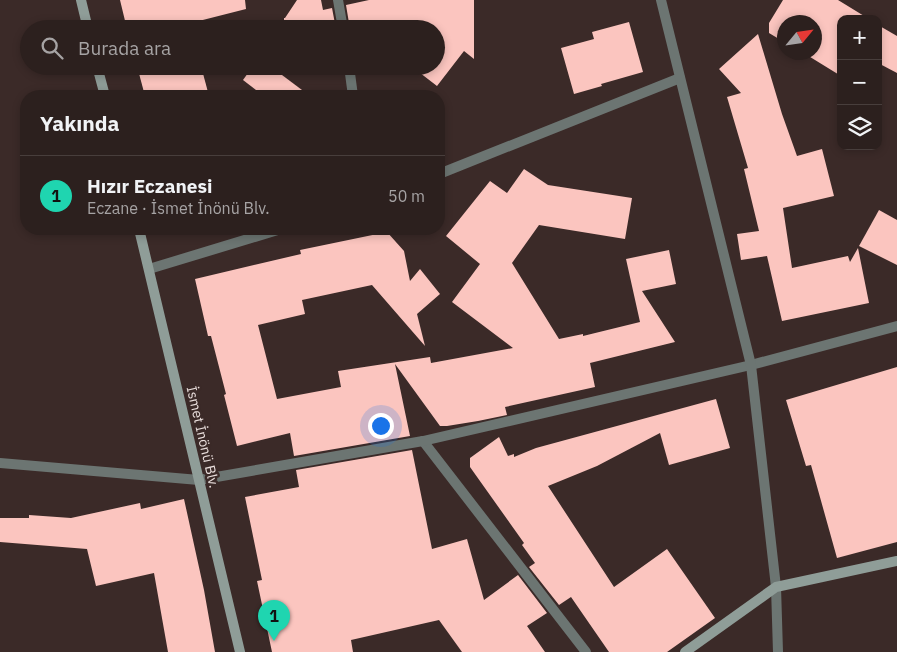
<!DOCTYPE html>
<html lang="tr">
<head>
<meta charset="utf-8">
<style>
  body { margin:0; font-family:"IBM Plex Sans",sans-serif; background:#382d2b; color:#f1f3f6 }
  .controls { position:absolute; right:15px; top:15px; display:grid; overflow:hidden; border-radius:10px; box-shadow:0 2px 8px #0003 }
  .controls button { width:45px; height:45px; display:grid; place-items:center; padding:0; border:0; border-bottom:1px solid #483e3c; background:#2c201e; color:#f1f3f6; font:25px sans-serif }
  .compass { position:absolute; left:777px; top:15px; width:45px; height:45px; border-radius:50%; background:#2c201e; box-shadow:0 2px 8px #0003; rotate:61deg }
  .you { position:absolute; left:380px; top:425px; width:18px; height:18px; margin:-12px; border:4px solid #fff; border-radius:50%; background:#1a73e8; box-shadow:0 0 0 8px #1a73e833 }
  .badge { display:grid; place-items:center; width:32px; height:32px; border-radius:50%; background:#1fd5b0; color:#111; font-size:16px; font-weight:700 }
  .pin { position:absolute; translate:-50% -41px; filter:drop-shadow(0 1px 2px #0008) }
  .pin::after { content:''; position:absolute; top:26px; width:18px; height:15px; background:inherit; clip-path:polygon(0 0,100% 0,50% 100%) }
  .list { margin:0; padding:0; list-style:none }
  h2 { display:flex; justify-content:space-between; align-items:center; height:65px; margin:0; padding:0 20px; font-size:21px }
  h2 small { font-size:16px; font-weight:400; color:#a6a3a4 }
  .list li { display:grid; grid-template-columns:32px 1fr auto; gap:15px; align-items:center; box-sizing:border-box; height:80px; padding:0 20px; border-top:1px solid #483e3c }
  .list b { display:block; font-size:19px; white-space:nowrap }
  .list p { margin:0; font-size:16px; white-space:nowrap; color:#a6a3a4 }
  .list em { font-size:16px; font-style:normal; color:#a6a3a4 }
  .icon { flex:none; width:28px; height:28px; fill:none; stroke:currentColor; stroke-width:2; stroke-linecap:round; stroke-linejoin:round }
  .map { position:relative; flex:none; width:897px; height:652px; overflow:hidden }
  .search { position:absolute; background:#2c201e; box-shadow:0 2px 8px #0003; left:20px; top:20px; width:425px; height:55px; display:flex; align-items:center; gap:12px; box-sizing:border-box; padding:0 18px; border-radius:28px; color:#a6a3a4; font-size:19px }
  .panel { position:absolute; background:#2c201e; box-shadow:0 2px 8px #0003; left:20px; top:90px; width:425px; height:145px; border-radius:20px }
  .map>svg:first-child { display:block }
  .building { fill:#fbc5bf }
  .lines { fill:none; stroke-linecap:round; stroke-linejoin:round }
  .minor { stroke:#6c7572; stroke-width:10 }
  .tertiary { stroke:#6c7572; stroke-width:10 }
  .secondary { stroke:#8f9d98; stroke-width:10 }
  .labels { text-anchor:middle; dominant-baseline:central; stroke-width:5; stroke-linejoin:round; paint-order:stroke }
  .street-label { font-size:14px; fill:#eadfdd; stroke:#3b2a28 }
</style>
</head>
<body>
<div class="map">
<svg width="897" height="652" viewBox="0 0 897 652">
  <rect width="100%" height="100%" fill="#3b2a28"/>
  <g class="building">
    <path d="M 120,0 L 245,0 L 246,9 L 191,23 L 192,29 L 127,29 Z"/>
    <path d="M 297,0 L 321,0 L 323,10 L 332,8 L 336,29 L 278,29 L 284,20 L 284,18 L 285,18 Z"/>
    <path d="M 369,0 L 474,0 L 474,59 L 464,51 L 437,86 L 411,66 L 436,66 L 436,29 L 350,29 L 346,5 Z"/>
    <path d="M 783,0 L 838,0 L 869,19 L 841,19 L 841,76 L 802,52 L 814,52 L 814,22 L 784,22 L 784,42 L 769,33 L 769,23 Z"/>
    <path d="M 629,22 L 643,72 L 601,84 L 602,86 L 574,94 L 561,48 L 594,39 L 592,32 Z"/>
    <path d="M 878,25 L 897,36 L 897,73 L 878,63 Z"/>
    <path d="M 758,34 L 782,114 L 797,156 L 822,149 L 834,196 L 783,208 L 792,268 L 848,256 L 850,262 L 858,248 L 869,303 L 782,321 L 767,256 L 741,260 L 737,234 L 759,231 L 744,169 L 748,168 L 727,97 L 741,93 L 719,69 Z"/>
    <path d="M 137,66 L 201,66 L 209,96 L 145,96 Z"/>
    <path d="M 253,66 L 270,66 L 310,96 L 264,96 L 243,80 Z"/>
    <path d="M 524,169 L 548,185 L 632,198 L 625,239 L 539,225 L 512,263 L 559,339 L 583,334 L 583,336 L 640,322 L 626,259 L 669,250 L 676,284 L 642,291 L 675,342 L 590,363 L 595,387 L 505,407 L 507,415 L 478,421 L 447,426 L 440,426 L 395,364 L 410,436 L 294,456 L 290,433 L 237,446 L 224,395 L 226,394 L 211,336 L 208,336 L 195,279 L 301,254 L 300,250 L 387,232 L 404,251 L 410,281 L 420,269 L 440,294 L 417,314 L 425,346 L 372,285 L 302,300 L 305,314 L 258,325 L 277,399 L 341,387 L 338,371 L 430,357 L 431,363 L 513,348 L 452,302 L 480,264 L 446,236 L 490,181 L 507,193 Z"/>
    <path d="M 879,210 L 897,220 L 897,265 L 859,246 Z"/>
    <path d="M 897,367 L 897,542 L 837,558 L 811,465 L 806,466 L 786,400 Z"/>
    <path d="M 716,399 L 730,448 L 669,465 L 660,433 L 597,466 L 548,486 L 614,587 L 667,549 L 715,618 L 667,652 L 609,652 L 571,597 L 559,605 L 529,567 L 535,563 L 522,545 L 524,543 L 470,467 L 470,458 L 499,437 L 508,456 L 514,454 L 514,457 L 536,448 Z"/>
    <path d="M 412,450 L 432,549 L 467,539 L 484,600 L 518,575 L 547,613 L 527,626 L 545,652 L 462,652 L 439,620 L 351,640 L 353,652 L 272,652 L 257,581 L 262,580 L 245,497 L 299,487 L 296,470 Z"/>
    <path d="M 184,499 L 204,590 L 215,652 L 168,652 L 154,573 L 96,586 L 87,549 L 0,542 L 0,518 L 29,518 L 29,515 L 71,518 L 140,503 L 141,509 Z"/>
  </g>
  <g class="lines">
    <g class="minor">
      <path d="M 338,0 L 343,29"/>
      <path d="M 349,66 L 353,96"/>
      <path d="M 439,174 L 680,78"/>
      <path d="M 149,269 L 281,229"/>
      <path d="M 423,441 L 586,652"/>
      <path d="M 0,463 L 199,480 L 423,441 L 751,365 L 897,326"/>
    </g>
    <path class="tertiary" d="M 661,0 L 751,365 L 776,587 L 778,652"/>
    <g class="secondary">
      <path d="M 81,0 L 88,29"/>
      <path d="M 97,66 L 105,96"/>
      <path d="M 139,229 L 240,652"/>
      <path d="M 685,652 L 776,587 L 897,561"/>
    </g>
  </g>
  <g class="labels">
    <g class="street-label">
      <text transform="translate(203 437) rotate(77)">İsmet İnönü Blv.</text>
    </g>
  </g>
</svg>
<div class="controls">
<button>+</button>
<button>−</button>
<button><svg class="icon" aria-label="layers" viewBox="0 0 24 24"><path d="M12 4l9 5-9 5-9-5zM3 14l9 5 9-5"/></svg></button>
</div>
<svg class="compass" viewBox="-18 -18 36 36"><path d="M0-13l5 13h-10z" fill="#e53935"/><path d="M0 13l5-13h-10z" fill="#a6a3a4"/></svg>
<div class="you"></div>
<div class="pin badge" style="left:274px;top:641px">1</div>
<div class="search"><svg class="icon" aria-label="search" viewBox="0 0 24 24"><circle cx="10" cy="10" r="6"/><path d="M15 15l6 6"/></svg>Burada ara</div>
<section class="panel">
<h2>Yakında<small></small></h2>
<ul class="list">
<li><span class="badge">1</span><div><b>Hızır Eczanesi</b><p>Eczane · İsmet İnönü Blv.</p></div><em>50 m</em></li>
</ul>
</section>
</div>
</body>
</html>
